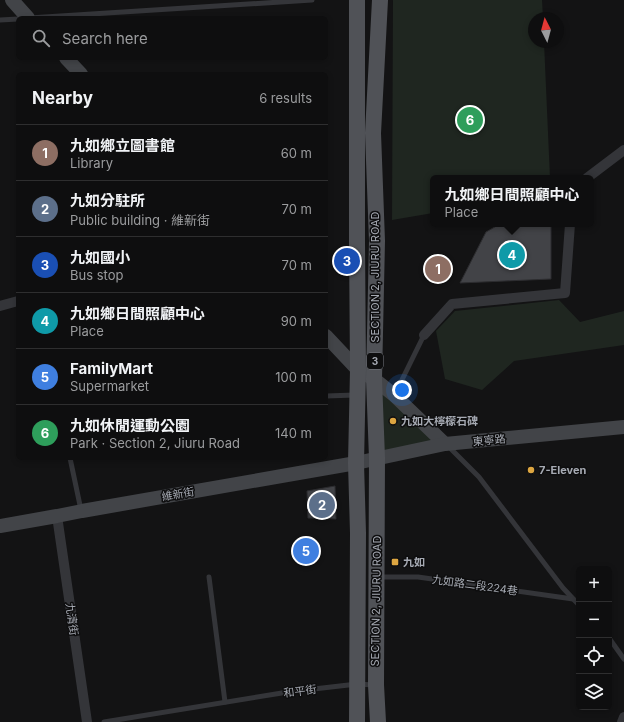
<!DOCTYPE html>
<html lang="en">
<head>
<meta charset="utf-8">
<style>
  body { margin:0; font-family:Inter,"Noto Sans TC",sans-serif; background:#171718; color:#f1f3f6 }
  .controls { position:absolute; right:12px; bottom:12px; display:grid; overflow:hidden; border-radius:6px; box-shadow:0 2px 6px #0003 }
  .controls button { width:36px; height:36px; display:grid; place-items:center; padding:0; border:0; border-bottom:1px solid #2e2e2f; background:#0e0e0f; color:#f1f3f6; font:20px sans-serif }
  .compass { position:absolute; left:528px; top:12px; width:36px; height:36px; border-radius:50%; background:#0e0e0f; box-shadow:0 2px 6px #0003; rotate:354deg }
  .you { position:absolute; left:402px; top:390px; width:14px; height:14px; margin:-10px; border:3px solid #fff; border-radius:50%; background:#1a73e8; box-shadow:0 0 0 6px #1a73e833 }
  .badge { display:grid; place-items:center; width:26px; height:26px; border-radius:50%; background:#dda641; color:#fff; font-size:13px; font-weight:700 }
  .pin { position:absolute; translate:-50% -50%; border:2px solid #fff; box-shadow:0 1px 4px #0006 }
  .popup { position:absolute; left:430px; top:175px; width:164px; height:52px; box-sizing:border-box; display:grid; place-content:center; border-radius:6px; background:#0e0e0f; filter:drop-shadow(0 1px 3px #0005); font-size:13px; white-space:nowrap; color:#9b9c9e }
  .popup b { font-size:15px; color:#f1f3f6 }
  .popup::after { content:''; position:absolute; left:50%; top:100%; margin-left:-8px; border:8px solid transparent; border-top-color:#0e0e0f }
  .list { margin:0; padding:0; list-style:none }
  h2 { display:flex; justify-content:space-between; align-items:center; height:52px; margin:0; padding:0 16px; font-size:17px }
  h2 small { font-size:13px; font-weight:400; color:#9b9c9e }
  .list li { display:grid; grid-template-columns:26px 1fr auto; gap:12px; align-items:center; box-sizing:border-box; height:56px; padding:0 16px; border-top:1px solid #2e2e2f }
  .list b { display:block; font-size:15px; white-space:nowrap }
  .list p { margin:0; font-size:13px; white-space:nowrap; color:#9b9c9e }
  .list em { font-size:13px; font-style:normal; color:#9b9c9e }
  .icon { flex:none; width:22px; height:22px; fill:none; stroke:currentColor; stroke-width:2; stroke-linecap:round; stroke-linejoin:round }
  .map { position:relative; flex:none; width:624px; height:722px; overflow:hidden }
  .search { position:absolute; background:#0e0e0f; box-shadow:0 2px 6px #0003; left:16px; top:16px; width:312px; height:44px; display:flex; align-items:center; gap:10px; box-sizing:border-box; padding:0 14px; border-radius:6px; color:#9b9c9e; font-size:15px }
  .panel { position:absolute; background:#0e0e0f; box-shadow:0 2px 6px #0003; left:16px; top:72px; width:312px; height:388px; border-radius:6px }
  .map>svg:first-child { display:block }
  .green { fill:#1f2620 }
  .building { fill:#424347; stroke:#2d2d30 }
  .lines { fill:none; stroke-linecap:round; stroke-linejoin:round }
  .lane { stroke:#343539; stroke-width:5 }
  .street { stroke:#343539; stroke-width:10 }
  .secondary { stroke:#424448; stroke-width:14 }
  .primary { stroke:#505257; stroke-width:16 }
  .poi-dot { fill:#dda641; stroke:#0e0e0f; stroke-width:1.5 }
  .labels { text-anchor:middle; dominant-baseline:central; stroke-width:3; stroke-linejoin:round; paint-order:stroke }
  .shield { fill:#0e0e0f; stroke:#787b82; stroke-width:1 }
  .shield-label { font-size:10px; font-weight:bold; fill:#a6aab3 }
  .street-label { font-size:11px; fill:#a6aab3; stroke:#0e0e0f }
  .poi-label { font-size:11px; font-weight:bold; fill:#a6aab3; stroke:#0e0e0f; text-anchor:start }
</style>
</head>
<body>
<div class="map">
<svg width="624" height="722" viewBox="0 0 624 722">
  <rect width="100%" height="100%" fill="#131314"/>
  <g class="green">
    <path d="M 393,0 L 542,0 L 543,18 L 534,18 L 534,42 L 544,42 L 550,178 L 433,178 L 433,213 L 392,220 Z"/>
    <path d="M 559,300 L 580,322 L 624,311 L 624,345 L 514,361 L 482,390 L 445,379 L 436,331 L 455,311 Z"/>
    <path d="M 381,391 L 438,440 L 381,453 Z"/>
  </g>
  <g class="building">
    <path d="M 500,224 L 551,224 L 551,279 L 460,283 L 486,232 Z"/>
    <path d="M 335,486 L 336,519 L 308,518 L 307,491 Z"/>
  </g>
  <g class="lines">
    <g class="lane">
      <path d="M 29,18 L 312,0"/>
      <path d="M 0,20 L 18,19"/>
      <path d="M 395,394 L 424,335"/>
      <path d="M 326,396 L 355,395"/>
      <path d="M 448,446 L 479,477 L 563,588 L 579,605"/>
      <path d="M 70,458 L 81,510"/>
      <path d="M 209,577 L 225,702"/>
      <path d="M 378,577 L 418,577 L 573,599"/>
      <path d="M 609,638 L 624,659"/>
      <path d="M 104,722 L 288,692 L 357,684 L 374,685"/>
    </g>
    <g class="street">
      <path d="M 587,178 L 624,150"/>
      <path d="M 0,306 L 18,301"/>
      <path d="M 424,335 L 452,304 L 565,293 L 570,224"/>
      <path d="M 57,516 L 87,722"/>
      <path d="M 622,722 L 624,717"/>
    </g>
    <g class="secondary">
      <path d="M 12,0 L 28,18"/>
      <path d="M 66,58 L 81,74"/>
      <path d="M 326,336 L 358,370 L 374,379 L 394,395 L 445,444"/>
      <path d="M 0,526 L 57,516 L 82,511 L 356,463 L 445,444 L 624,427"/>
    </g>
    <g class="primary">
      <path d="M 357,722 L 358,533 L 356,463 L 358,370 L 357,242 L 357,0"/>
      <path d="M 378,722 L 376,685 L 377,458 L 374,379 L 377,241 L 373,133 L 380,0"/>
    </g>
  </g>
  <g class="poi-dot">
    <circle cx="393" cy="421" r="4"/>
    <circle cx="531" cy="470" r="4"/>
    <rect x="391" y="558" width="8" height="8" rx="2"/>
  </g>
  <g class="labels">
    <rect class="shield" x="367" y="353" width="16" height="16" rx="3"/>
    <g class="shield-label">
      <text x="375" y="361">3</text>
    </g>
    <g class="street-label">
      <text transform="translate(375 277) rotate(-90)">SECTION 2, JIURU ROAD</text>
      <text transform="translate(489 440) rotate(-6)">東寧路</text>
      <text transform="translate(178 494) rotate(-10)">維新街</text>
      <text transform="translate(475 585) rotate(8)">九如路二段224巷</text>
      <text transform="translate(376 601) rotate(-89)">SECTION 2, JIURU ROAD</text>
      <text transform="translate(72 619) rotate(82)">九清街</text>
      <text transform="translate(300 691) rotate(-7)">和平街</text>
    </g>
    <g class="poi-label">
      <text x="401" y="421">九如大檸檬石碑</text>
      <text x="539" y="470">7-Eleven</text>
      <text x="403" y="562">九如</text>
    </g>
  </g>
</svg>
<div class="controls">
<button>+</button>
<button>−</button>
<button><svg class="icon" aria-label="locate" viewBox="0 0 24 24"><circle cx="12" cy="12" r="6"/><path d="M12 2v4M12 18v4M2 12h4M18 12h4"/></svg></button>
<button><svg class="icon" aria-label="layers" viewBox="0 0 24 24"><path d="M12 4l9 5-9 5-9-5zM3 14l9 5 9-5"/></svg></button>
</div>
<svg class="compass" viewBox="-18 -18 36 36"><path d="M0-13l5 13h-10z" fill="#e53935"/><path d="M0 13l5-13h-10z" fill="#9b9c9e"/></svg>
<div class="you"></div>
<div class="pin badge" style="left:438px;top:269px;background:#8d6e63">1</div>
<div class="pin badge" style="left:322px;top:505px;background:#5c6f8a">2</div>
<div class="pin badge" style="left:347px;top:261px;background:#1a4fb4">3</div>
<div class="pin badge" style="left:512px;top:255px;background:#0f9aa8">4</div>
<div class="popup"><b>九如鄉日間照顧中心</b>Place</div>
<div class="pin badge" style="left:306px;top:551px;background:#3f7fe0">5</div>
<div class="pin badge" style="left:470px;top:120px;background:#2e9e5b">6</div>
<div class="search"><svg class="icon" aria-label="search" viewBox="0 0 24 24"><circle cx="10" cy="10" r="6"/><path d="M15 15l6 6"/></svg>Search here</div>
<section class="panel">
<h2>Nearby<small>6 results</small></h2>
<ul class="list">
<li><span class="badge" style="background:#8d6e63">1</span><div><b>九如鄉立圖書館</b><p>Library</p></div><em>60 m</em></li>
<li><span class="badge" style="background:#5c6f8a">2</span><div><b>九如分駐所</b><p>Public building · 維新街</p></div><em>70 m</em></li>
<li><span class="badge" style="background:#1a4fb4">3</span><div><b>九如國小</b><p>Bus stop</p></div><em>70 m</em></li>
<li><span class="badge" style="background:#0f9aa8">4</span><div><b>九如鄉日間照顧中心</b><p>Place</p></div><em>90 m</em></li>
<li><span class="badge" style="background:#3f7fe0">5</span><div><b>FamilyMart</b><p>Supermarket</p></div><em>100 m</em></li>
<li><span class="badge" style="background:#2e9e5b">6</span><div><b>九如休閒運動公園</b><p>Park · Section 2, Jiuru Road</p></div><em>140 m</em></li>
</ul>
</section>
</div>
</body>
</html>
